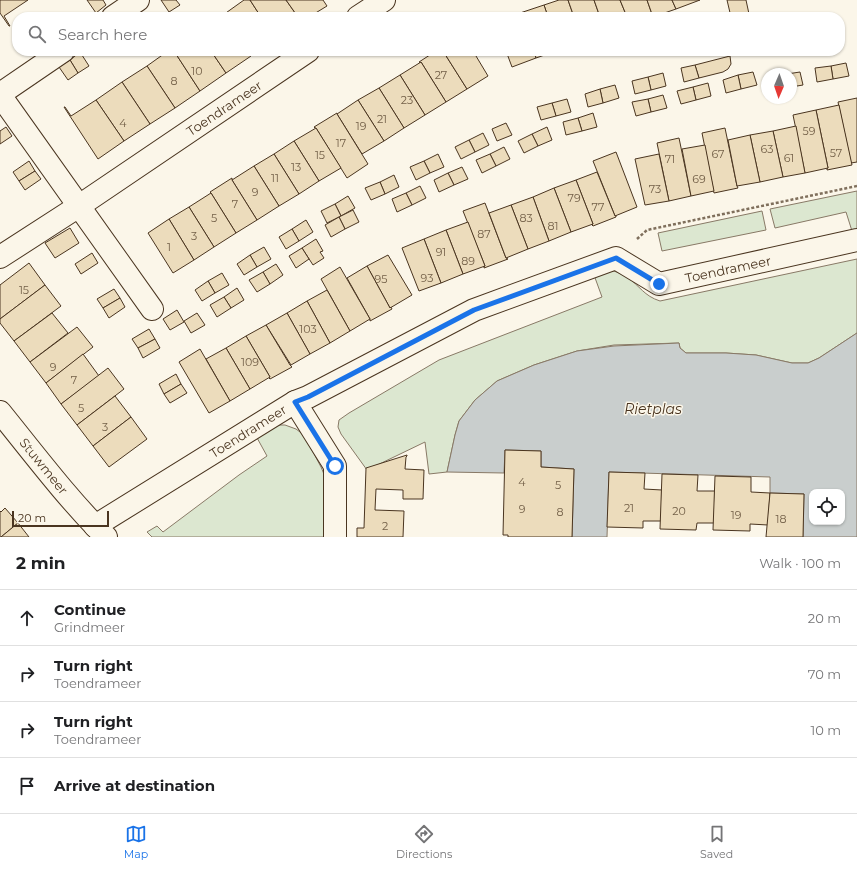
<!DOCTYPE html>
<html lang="en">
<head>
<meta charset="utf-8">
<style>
  body { margin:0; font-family:Montserrat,sans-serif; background:#f6f6f6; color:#202124 }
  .controls { position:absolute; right:12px; bottom:12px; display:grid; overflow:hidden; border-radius:8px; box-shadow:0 1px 3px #0004 }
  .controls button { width:36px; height:36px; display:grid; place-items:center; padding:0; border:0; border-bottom:1px solid #e0e0e0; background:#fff; color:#202124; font:20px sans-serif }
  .compass { position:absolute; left:761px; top:68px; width:36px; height:36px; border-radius:50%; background:#fff; box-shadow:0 1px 3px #0004; rotate:182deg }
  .scale { position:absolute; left:12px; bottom:10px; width:97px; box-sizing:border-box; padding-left:4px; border:2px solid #4a3520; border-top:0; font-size:11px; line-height:14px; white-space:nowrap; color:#4a3520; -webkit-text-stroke:3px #fbf6e9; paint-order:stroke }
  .stop { position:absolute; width:12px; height:12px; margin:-9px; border:3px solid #1a73e8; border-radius:50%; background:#fff }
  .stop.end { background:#1a73e8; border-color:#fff; box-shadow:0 1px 4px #0008 }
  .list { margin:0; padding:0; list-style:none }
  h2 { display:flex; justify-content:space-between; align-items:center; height:52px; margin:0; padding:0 16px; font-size:17px }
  h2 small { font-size:13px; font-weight:400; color:#757577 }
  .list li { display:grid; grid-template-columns:26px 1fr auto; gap:12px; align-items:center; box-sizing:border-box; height:56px; padding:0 16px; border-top:1px solid #e0e0e0 }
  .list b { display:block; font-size:15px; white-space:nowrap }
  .list p { margin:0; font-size:13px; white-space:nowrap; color:#757577 }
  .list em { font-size:13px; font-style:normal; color:#757577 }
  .icon { flex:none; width:22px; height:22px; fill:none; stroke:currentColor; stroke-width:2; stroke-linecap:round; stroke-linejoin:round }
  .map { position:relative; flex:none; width:857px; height:537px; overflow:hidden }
  .search { position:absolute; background:#fff; box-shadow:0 1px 3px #0004; left:12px; right:12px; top:12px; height:44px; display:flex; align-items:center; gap:10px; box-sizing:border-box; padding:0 14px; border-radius:16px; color:#757577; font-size:15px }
  .sheet { height:276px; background:#fff }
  nav { display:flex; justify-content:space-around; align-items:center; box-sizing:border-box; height:56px; border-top:1px solid #e0e0e0; background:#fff; font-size:11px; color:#757577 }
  nav a { display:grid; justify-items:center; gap:2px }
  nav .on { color:#1a73e8 }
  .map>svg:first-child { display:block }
  .green { fill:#dce7d0; stroke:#887966 }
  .water { fill:#c9cecd; stroke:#887966; fill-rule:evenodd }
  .building { fill:#ecdcbc; stroke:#4a3520 }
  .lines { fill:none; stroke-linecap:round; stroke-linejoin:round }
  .street-casing { stroke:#4a3520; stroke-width:24 }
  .path { stroke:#7f6f5c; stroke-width:2.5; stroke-dasharray:3 2; stroke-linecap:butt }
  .street { stroke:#fbf6e9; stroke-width:22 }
  .route { stroke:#1a73e8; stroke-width:5 }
  .labels { text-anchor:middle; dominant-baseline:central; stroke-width:3; stroke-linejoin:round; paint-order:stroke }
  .number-label { font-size:11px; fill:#725f47 }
  .street-label { font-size:13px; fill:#4a3520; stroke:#fbf6e9 }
  .water-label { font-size:14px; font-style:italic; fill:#4a3520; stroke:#fbf6e9 }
</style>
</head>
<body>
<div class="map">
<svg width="857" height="537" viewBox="0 0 857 537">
  <rect width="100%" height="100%" fill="#fbf6e9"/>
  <g class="green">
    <path d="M 857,191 L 857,231 L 852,231 L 846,212 L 775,228 L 770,209 Z"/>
    <path d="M 762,211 L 766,230 L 662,251 L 658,233 Z"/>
    <path d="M 857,259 L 857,333 L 819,358 L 808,363 L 792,363 L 756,355 L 726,353 L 686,353 L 680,348 L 679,343 L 614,345 L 577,351 L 534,365 L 497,381 L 475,400 L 459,421 L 455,435 L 447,472 L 429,474 L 425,442 L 367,470 L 341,434 L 338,427 L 339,420 L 349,413 L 439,360 L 602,297 L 594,275 L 607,269 C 614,271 621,273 627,277 C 640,286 644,296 660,301 Z"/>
    <path d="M 275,425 L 285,425 L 296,429 L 304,435 L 321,467 L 326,479 L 325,537 L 152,537 L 147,532 L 157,526 L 163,532 L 239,475 L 267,456 L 256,436 Z"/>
  </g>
  <path class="water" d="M 857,333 L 857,537 L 803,537 L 804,494 L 770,493 L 770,477 L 609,472 L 607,537 L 572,537 L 574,469 L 541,467 L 541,451 L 505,450 L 504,473 L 447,472 L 455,435 L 459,421 L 475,400 L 497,381 L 534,365 L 577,351 L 614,346 L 679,343 L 680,348 L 686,353 L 726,353 L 756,355 L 792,363 L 808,363 L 819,358 ZM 812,492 L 842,492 L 842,522 L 812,522 Z"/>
  <g class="building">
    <path d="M 0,0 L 28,0 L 4,16 L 10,26 L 9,26 L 0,13 Z"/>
    <path d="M 87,0 L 103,0 L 106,5 L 96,13 Z"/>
    <path d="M 161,0 L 176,0 L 180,5 L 169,12 Z"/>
    <path d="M 244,0 L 250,0 L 261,17 L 224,17 L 223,15 Z"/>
    <path d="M 250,0 L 286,0 L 298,17 L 261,17 Z"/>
    <path d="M 286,0 L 323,0 L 327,6 L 309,17 L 298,17 Z"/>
    <path d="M 559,0 L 568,0 L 574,17 L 548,17 L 544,5 Z"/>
    <path d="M 568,0 L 594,0 L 600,17 L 574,17 Z"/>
    <path d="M 594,0 L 620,0 L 627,17 L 600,17 Z"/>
    <path d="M 620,0 L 647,0 L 653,17 L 627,17 Z"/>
    <path d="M 647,0 L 672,0 L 676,9 L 653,17 Z"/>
    <path d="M 672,0 L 700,0 L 676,9 Z"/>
    <path d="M 727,0 L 746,0 L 749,14 L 738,17 L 731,17 Z"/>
    <path d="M 544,5 L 548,17 L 522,17 L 520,13 Z"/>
    <path d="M 168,51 L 174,51 L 200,91 L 175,108 L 147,66 Z"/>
    <path d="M 174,51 L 211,51 L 226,73 L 200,91 Z"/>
    <path d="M 211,51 L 247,51 L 251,56 L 226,73 Z"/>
    <path d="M 436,51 L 443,51 L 467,89 L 446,102 L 421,62 L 420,63 L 419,62 Z"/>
    <path d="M 443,51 L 473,51 L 488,76 L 467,89 Z"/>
    <path d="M 506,51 L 534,51 L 536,58 L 512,67 Z"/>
    <path d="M 534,51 L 556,51 L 536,58 Z"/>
    <path d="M 80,52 L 89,66 L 78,73 L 70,60 Z"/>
    <path d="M 730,56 L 731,64 L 728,69 L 723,72 L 699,78 L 695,65 Z"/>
    <path d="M 70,60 L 78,73 L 68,80 L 59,67 Z"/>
    <path d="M 421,62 L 446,102 L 425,115 L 400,75 Z"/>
    <path d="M 846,63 L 849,76 L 833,79 L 831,66 Z"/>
    <path d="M 695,65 L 699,78 L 684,82 L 681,68 Z"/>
    <path d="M 147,66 L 175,108 L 150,124 L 122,82 Z"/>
    <path d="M 831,66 L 833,79 L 817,82 L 815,68 Z"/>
    <path d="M 753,72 L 757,85 L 741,89 L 738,75 Z"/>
    <path d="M 800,72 L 803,85 L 791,87 L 791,74 L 787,74 Z"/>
    <path d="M 663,73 L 666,86 L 651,90 L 648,77 Z"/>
    <path d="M 400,75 L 425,115 L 404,128 L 379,88 Z"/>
    <path d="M 738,75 L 741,89 L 726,93 L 723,80 Z"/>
    <path d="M 648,77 L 651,90 L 635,94 L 632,81 Z"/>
    <path d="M 122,82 L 150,124 L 124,141 L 96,100 Z"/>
    <path d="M 708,83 L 711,96 L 696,100 L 693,87 Z"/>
    <path d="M 615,85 L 619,98 L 603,103 L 600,89 Z"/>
    <path d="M 693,87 L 696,100 L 681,104 L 677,91 Z"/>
    <path d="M 379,88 L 404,128 L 384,141 L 358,100 Z"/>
    <path d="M 600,89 L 603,103 L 588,107 L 585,94 Z"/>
    <path d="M 663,95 L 667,108 L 651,112 L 648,99 Z"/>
    <path d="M 857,98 L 857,162 L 851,163 L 838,102 Z"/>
    <path d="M 567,99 L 571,112 L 556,116 L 552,103 Z"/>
    <path d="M 648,99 L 651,112 L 636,116 L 632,102 Z"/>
    <path d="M 96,100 L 124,141 L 98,159 L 64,107 L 65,107 L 71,116 Z"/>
    <path d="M 358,100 L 384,141 L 362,154 L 337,114 Z"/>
    <path d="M 552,103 L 556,116 L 541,120 L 537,107 Z"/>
    <path d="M 839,105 L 852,165 L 827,170 L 827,168 L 828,168 L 816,110 Z"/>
    <path d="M 816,110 L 828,168 L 805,173 L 793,115 Z"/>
    <path d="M 337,113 L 337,114 L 368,164 L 347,178 L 316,128 L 315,128 L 314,127 Z"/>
    <path d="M 593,113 L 597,127 L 582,131 L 578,118 Z"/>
    <path d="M 578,118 L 582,131 L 566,135 L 563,122 Z"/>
    <path d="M 506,123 L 512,135 L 497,141 L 492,129 Z"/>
    <path d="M 796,126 L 805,173 L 783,177 L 773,131 Z"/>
    <path d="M 6,127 L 12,136 L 0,144 L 0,131 Z"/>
    <path d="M 547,127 L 552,140 L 538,146 L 532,134 Z"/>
    <path d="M 316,128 L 341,168 L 319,181 L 294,141 Z"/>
    <path d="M 725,128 L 737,186 L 738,188 L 714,193 L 702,133 Z"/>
    <path d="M 773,131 L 783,177 L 760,182 L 750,135 Z"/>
    <path d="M 483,133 L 489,145 L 475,152 L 469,140 Z"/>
    <path d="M 532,134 L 538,146 L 524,153 L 518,141 Z"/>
    <path d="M 750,135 L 760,182 L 737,186 L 728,140 Z"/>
    <path d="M 679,138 L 691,196 L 669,201 L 657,143 Z"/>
    <path d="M 469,140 L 475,152 L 461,159 L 455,147 Z"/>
    <path d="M 294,141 L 319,181 L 299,194 L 274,154 Z"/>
    <path d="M 705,145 L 714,191 L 691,196 L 682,149 Z"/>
    <path d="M 504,147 L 510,159 L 496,166 L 490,154 Z"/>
    <path d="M 616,152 L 637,207 L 615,216 L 593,161 Z"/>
    <path d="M 274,154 L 299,194 L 279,206 L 254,166 Z"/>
    <path d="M 438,154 L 444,167 L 430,173 L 424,161 Z"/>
    <path d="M 490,154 L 496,166 L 482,173 L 476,160 Z"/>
    <path d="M 659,154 L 669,201 L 645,205 L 635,159 Z"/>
    <path d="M 29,161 L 35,171 L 19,181 L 13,172 Z"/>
    <path d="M 424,161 L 430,173 L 416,180 L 410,167 Z"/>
    <path d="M 254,166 L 279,206 L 257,220 L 232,180 Z"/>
    <path d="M 462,167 L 468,179 L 454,185 L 448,173 Z"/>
    <path d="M 35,171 L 41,179 L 25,190 L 19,181 Z"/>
    <path d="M 597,172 L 615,216 L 616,216 L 616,217 L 593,226 L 592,225 L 593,224 L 576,180 Z"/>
    <path d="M 448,173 L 454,185 L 439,192 L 434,180 Z"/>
    <path d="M 394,175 L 399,187 L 385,194 L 380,182 Z"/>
    <path d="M 232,178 L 232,180 L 257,220 L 236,233 L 211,193 L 210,192 Z"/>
    <path d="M 576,180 L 593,224 L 571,232 L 554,188 Z"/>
    <path d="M 380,182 L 385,194 L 371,200 L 365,188 Z"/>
    <path d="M 420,186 L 426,198 L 412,205 L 406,193 Z"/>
    <path d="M 554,188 L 571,232 L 549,241 L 533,197 Z"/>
    <path d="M 211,193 L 236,233 L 214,247 L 189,207 Z"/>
    <path d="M 406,193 L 412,205 L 397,212 L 392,199 Z"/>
    <path d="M 348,196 L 355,208 L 341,216 L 335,204 Z"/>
    <path d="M 533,197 L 549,241 L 528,249 L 511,205 Z"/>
    <path d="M 485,203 L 506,258 L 508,259 L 484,268 L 484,267 L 485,266 L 463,211 Z"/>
    <path d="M 335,204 L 341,216 L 327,223 L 321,211 Z"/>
    <path d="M 511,205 L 528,249 L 506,258 L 489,213 Z"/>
    <path d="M 189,207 L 214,247 L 194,260 L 169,219 Z"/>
    <path d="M 353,210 L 359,222 L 345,229 L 339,217 Z"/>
    <path d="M 339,217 L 345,229 L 331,237 L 325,225 Z"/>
    <path d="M 169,219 L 194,260 L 173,273 L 148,233 Z"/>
    <path d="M 306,220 L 313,232 L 299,241 L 292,229 Z"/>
    <path d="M 468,222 L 485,266 L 463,274 L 446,230 Z"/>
    <path d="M 70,228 L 79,243 L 55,258 L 45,243 Z"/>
    <path d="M 292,229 L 299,241 L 286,249 L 279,237 Z"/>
    <path d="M 446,230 L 463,274 L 441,283 L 424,239 Z"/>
    <path d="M 316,239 L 323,251 L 320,252 L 324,258 L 313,265 L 302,248 Z"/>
    <path d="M 424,239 L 441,283 L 419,291 L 402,248 Z"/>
    <path d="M 264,247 L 271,259 L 257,267 L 250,255 Z"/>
    <path d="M 302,248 L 309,259 L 296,268 L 289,256 Z"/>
    <path d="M 92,253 L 98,263 L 81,274 L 75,264 Z"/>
    <path d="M 250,255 L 257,267 L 244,275 L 237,264 Z"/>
    <path d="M 388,255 L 412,295 L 390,308 L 367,266 Z"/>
    <path d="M 29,263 L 45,285 L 0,319 L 0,285 Z"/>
    <path d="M 276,264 L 283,275 L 270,284 L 263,272 Z"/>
    <path d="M 367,266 L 390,308 L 391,307 L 392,309 L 370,321 L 370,319 L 347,278 Z"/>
    <path d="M 340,267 L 370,319 L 350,331 L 321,279 Z"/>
    <path d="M 263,272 L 270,284 L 257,292 L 249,280 Z"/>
    <path d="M 222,273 L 229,285 L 215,293 L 208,281 Z"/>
    <path d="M 208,281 L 215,293 L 202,301 L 195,290 Z"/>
    <path d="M 45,285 L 61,306 L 14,341 L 0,323 L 0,319 Z"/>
    <path d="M 237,288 L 244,300 L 231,308 L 224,297 Z"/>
    <path d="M 114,289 L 120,298 L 103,308 L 97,299 Z"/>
    <path d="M 327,290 L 350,331 L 330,343 L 307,301 Z"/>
    <path d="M 224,297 L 231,308 L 217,317 L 210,305 Z"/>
    <path d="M 120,298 L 125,307 L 109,318 L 103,308 Z"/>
    <path d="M 307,301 L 330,343 L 310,354 L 287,313 Z"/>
    <path d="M 177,310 L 184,322 L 170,330 L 163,319 Z"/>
    <path d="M 52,313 L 68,333 L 30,362 L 14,341 Z"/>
    <path d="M 197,313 L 205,325 L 191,333 L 184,321 Z"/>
    <path d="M 287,313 L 310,354 L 291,365 L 266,325 Z"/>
    <path d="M 266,325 L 290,365 L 292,367 L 270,379 L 269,378 L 270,377 L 246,336 Z"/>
    <path d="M 77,327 L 93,347 L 46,383 L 30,362 Z"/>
    <path d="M 149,329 L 155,339 L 138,348 L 132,339 Z"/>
    <path d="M 246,336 L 270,377 L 250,389 L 226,348 Z"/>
    <path d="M 155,339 L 160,348 L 143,358 L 138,348 Z"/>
    <path d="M 226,348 L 250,389 L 230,401 L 206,359 Z"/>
    <path d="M 200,349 L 230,401 L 209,413 L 179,362 Z"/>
    <path d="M 83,354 L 99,376 L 61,404 L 46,383 Z"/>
    <path d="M 108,368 L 124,389 L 77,425 L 61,404 Z"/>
    <path d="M 176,374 L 181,384 L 164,394 L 159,384 Z"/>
    <path d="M 181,384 L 187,393 L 170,403 L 164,394 Z"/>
    <path d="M 115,396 L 131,417 L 93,446 L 77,425 Z"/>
    <path d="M 131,417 L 147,439 L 109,467 L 93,446 Z"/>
    <path d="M 505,450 L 541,451 L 541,467 L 574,469 L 572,537 L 508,537 L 508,535 L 503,535 Z"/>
    <path d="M 407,455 L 407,456 L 406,457 L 405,469 L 424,470 L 423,499 L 403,499 L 403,490 L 376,489 L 375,510 L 404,511 L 403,537 L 357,537 L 357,528 L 364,528 L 366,468 Z"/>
    <path d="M 609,472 L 645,473 L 644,489 L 662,490 L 661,521 L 643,521 L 643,528 L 607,527 Z"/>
    <path d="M 662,474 L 698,475 L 697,491 L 715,491 L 714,523 L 697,523 L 696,530 L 660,529 Z"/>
    <path d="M 715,476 L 751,477 L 751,492 L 770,493 L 768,525 L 750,524 L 750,531 L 713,530 Z"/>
    <path d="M 770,493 L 804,494 L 803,537 L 766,537 Z"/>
    <path d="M 5,508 L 18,523 L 1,537 L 0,537 L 0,511 L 1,512 Z"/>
    <path d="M 18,523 L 29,537 L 1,537 Z"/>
  </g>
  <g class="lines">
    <defs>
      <g id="street">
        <path d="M 113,17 L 138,0"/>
        <path d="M 358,17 L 384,0"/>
        <path d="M 0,94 L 63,51"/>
        <path d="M 0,95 L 152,309"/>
        <path d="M 0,257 L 79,206 L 308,51"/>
        <path d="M 295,402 L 335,466 L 335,537"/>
        <path d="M 0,412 C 34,454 67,498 106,537"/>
        <path d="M 95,526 L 295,402 L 308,397 L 474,310 L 616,258 L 659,284 L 857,240"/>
      </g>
    </defs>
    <use href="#street" class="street-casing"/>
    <path class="path" d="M 637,239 L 647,230 L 857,186"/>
    <use href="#street" class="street"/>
  </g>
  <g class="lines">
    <path class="route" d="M 335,466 L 295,402 L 308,397 L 474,310 L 616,258 L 659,284"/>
  </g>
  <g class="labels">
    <g class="number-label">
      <text x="197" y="71">10</text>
      <text x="441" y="75">27</text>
      <text x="174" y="81">8</text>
      <text x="407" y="100">23</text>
      <text x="382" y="119">21</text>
      <text x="123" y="123">4</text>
      <text x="361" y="126">19</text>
      <text x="809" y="131">59</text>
      <text x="341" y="143">17</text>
      <text x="767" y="149">63</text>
      <text x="836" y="153">57</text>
      <text x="718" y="154">67</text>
      <text x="320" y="155">15</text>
      <text x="789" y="158">61</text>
      <text x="670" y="159">71</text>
      <text x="296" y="167">13</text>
      <text x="275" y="178">11</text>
      <text x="699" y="179">69</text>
      <text x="655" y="189">73</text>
      <text x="255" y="192">9</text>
      <text x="574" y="198">79</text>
      <text x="235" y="204">7</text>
      <text x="598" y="207">77</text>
      <text x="214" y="218">5</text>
      <text x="526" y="218">83</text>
      <text x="553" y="226">81</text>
      <text x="484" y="234">87</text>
      <text x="194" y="236">3</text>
      <text x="169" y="247">1</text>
      <text x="441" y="252">91</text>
      <text x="468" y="261">89</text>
      <text x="427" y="278">93</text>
      <text x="381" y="279">95</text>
      <text x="24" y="290">15</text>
      <text x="308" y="329">103</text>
      <text x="250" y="362">109</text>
      <text x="53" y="367">9</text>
      <text x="74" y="380">7</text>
      <text x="81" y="408">5</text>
      <text x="105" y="427">3</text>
      <text x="522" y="482">4</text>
      <text x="558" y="485">5</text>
      <text x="629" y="508">21</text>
      <text x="522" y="509">9</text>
      <text x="679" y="511">20</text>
      <text x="560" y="512">8</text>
      <text x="736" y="515">19</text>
      <text x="781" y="519">18</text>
      <text x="385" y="526">2</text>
    </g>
    <g class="street-label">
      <text transform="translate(224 108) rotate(-34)">Toendrameer</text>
      <text transform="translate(728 269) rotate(-12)">Toendrameer</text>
      <text transform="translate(248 431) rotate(-32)">Toendrameer</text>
      <text transform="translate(44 466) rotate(51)">Stuwmeer</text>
    </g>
    <g class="water-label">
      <text x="653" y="409">Rietplas</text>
    </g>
  </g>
</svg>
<div class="controls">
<button><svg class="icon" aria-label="locate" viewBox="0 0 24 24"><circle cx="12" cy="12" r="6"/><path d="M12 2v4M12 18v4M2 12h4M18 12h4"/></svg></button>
</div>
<svg class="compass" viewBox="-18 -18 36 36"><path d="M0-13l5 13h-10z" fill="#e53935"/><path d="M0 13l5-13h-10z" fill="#757577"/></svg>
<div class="scale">20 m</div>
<div class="stop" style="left:335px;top:466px"></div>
<div class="stop end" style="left:659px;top:284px"></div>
<div class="search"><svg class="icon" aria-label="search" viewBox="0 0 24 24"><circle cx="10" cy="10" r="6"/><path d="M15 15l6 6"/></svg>Search here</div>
</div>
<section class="sheet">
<h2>2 min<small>Walk · 100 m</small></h2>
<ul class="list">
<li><svg class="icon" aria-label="ahead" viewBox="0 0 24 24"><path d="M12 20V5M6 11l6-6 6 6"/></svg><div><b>Continue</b><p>Grindmeer</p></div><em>20 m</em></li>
<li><svg class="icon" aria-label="right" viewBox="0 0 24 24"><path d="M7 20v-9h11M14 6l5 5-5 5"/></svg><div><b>Turn right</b><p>Toendrameer</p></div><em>70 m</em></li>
<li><svg class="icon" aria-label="right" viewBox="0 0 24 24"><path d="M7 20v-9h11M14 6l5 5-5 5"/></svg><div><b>Turn right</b><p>Toendrameer</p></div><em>10 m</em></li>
<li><svg class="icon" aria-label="arrive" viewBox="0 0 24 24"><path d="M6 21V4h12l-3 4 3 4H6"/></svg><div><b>Arrive at destination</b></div></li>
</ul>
</section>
<nav>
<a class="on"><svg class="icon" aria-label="map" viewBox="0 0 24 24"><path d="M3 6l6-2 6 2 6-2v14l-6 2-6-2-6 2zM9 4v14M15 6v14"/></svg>Map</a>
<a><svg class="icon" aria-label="directions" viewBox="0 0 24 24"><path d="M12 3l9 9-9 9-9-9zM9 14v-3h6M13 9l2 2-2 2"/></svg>Directions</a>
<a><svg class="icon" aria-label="saved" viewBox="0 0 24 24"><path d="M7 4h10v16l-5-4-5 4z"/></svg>Saved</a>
</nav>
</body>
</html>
